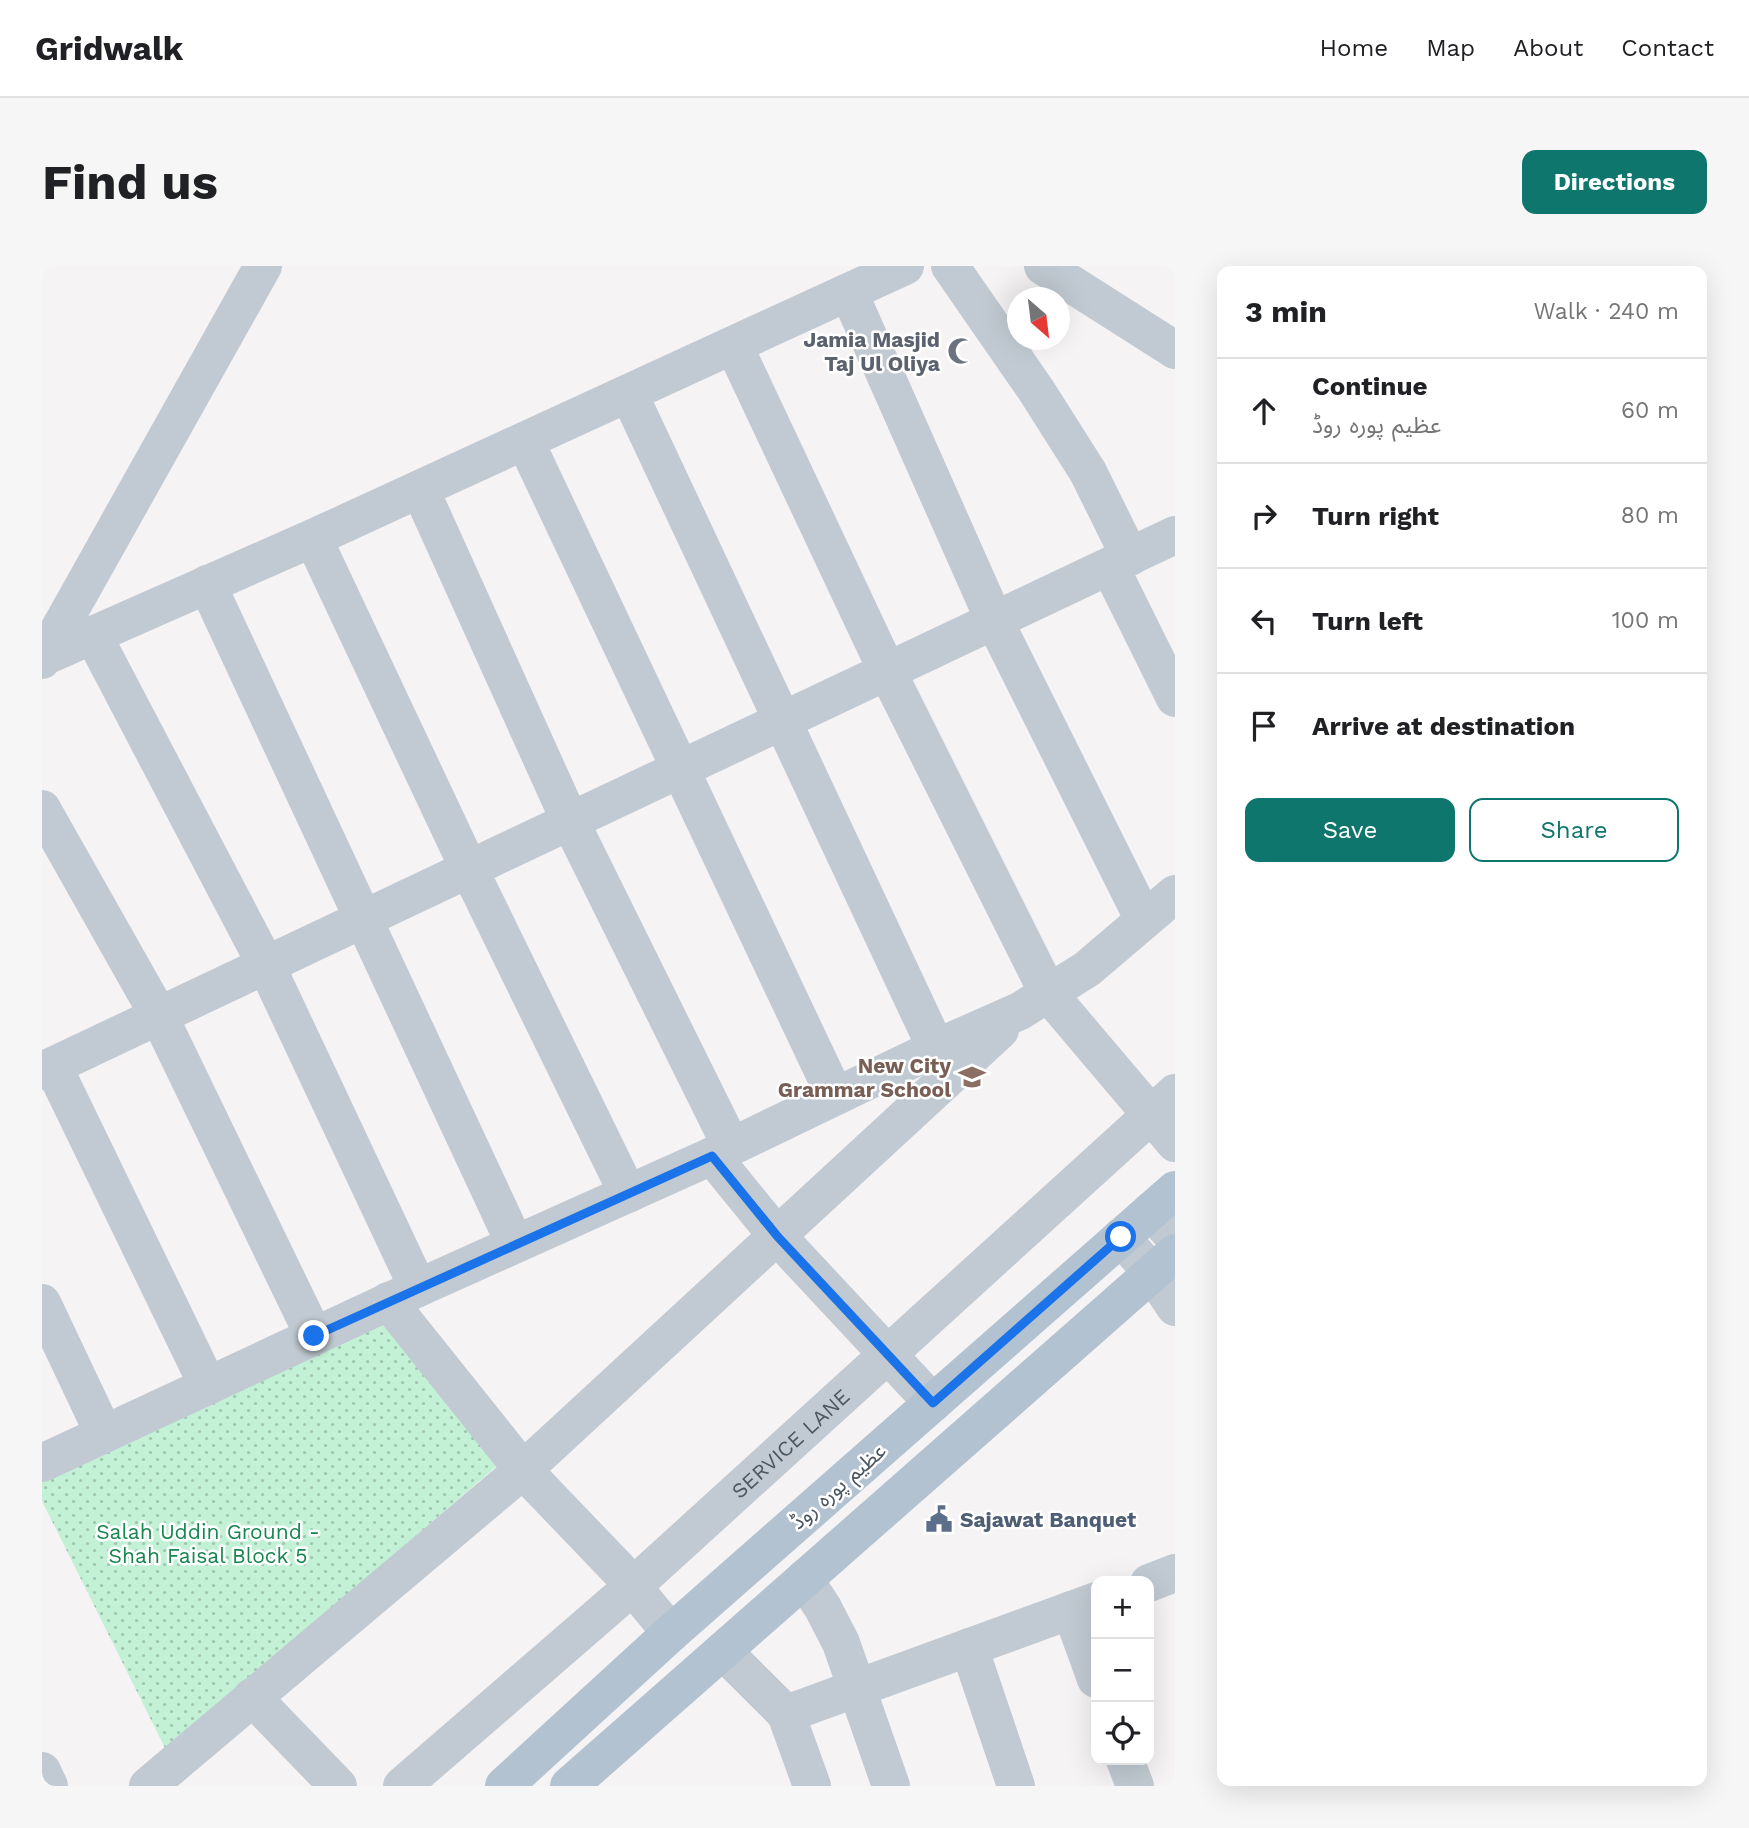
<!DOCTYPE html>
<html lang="en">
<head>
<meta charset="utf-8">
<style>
  body { margin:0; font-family:"Work Sans","Noto Sans Arabic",sans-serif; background:#f6f6f6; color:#202124 }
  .controls { position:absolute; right:21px; bottom:21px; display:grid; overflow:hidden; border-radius:14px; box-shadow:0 7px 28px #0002 }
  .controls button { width:63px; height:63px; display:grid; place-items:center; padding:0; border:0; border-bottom:2px solid #e0e0e0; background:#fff; color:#202124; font:35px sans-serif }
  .compass { position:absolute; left:965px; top:21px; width:63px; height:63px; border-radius:50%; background:#fff; box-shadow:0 7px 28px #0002; rotate:152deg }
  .stop { position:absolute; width:21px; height:21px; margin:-16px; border:5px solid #1a73e8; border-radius:50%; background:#fff }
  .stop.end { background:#1a73e8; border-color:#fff; box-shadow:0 2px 7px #0008 }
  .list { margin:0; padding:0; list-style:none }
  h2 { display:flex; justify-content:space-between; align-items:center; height:91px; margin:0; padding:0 28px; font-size:30px }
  h2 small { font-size:23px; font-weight:400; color:#757577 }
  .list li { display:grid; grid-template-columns:46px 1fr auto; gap:21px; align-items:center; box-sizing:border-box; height:105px; padding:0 28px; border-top:2px solid #e0e0e0 }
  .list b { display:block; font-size:26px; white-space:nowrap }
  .list p { margin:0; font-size:23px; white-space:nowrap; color:#757577 }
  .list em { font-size:23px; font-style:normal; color:#757577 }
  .actions { display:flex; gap:14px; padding:21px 28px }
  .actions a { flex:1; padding:16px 0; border:2px solid #0f766e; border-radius:14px; text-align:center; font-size:24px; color:#0f766e }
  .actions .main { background:#0f766e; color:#fff }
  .icon { flex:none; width:38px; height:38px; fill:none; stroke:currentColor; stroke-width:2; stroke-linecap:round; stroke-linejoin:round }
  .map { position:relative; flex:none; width:1133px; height:1520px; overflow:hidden; border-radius:14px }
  header { display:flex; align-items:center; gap:42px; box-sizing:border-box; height:98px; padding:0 35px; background:#fff; border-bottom:2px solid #e0e0e0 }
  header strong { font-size:33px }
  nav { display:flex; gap:38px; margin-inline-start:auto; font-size:24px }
  .intro { display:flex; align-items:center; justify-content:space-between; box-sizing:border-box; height:168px; padding:0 42px }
  h1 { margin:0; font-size:49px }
  .button { padding:18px 32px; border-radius:14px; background:#0f766e; color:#fff; font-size:24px; font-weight:700 }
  main { display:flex; gap:42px; padding:0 42px }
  aside { flex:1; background:#fff; border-radius:14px; box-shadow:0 7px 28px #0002 }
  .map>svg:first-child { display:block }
  .park { fill:url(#park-dots) }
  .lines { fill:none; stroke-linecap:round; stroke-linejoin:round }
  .minor { stroke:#c1cad2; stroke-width:38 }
  .major { stroke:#b3c2d1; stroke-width:38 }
  .route { stroke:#1a73e8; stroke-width:9 }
  .labels { text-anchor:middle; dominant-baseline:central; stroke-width:5; stroke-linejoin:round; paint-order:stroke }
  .worship-label { font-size:21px; font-weight:bold; fill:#5b616d; stroke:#fff; text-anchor:end }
  .education-label { font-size:21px; font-weight:bold; fill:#785e54; stroke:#fff; text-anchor:end }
  .street-label { font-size:21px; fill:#4a5661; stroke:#fff }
  .service-label { font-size:21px; font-weight:bold; fill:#4e5e75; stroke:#fff; text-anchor:start }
  .park-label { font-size:21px; fill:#17864f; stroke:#fff }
</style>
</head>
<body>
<header>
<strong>Gridwalk</strong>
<nav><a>Home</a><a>Map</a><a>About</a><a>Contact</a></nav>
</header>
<div class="intro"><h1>Find us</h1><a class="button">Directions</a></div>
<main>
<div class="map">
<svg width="1133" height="1520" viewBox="0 0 1133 1520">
  <defs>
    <pattern id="park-dots" width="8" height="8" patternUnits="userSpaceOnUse" patternTransform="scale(1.75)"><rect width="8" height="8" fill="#c3f1d5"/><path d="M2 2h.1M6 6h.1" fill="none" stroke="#a0c6b0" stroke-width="1.8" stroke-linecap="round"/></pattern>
  </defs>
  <rect width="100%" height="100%" fill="#f5f3f3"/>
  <path class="park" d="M 353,1044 L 455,1200 L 124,1484 L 0,1235 L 0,1212 Z"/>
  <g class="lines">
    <g class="minor">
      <path d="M 908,0 L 994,124 L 1046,206 L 1088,291"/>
      <path d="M 1001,0 L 1133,84"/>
      <path d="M 807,27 L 953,356 L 1102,654"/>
      <path d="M 692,80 L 846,407 L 1006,727 L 1133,877"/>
      <path d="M 587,128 L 894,782"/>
      <path d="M 483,175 L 793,830"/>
      <path d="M 378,223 L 528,555 L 689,880"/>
      <path d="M 271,272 L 427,603 L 586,928"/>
      <path d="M 1068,301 L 1133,432"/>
      <path d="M 165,318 L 473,978"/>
      <path d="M 52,371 L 224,699 L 376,1022"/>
      <path d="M 1,391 L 271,272 L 863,0"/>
      <path d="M 0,394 L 221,0"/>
      <path d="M 0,543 L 117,750 L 272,1070"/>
      <path d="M 11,800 L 166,1120"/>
      <path d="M 0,805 L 1133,269"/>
      <path d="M 670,890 L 736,971 L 891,1137"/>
      <path d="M 1109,945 L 1133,972"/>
      <path d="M 1079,971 L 1111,1008 L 1133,1041"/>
      <path d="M 346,1035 L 481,1204 L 577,1304 L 629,1367"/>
      <path d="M 0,1037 L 62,1168"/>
      <path d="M 0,1197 L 376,1022 L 670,890 L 894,782 L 978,745 L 1045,703 L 1133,628"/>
      <path d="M 762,1313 L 781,1342 L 799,1377 L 849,1520"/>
      <path d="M 1107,1317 L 1133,1307"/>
      <path d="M 1029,1344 L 1054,1413"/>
      <path d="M 927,1381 L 974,1520"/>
      <path d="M 681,1385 L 744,1448 L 1054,1335"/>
      <path d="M 210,1431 L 296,1520"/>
      <path d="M 744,1448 L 770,1520"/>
      <path d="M 1083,1494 L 1093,1520"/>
      <path d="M 0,1505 L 7,1520"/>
      <path d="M 106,1520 L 481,1204 L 958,764"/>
      <path id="s1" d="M 360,1520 L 590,1321 L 1133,827"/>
    </g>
    <g class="major">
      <path d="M 462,1520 L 629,1367 L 1133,924"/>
      <path d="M 527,1520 L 1133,987"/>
    </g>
  </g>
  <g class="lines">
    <path class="route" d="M 272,1070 L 670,890 L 736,971 L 891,1137 L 1079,971"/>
  </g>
  <defs>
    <symbol id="mosque-bare" viewBox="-9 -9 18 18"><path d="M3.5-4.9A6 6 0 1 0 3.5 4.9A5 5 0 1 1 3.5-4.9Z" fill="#6b7280" stroke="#fff" stroke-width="2.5" paint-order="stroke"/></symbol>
    <symbol id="school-bare" viewBox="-9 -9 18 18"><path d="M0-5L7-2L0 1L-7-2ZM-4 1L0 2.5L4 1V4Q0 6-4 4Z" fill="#8d6e63" stroke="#fff" stroke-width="2.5" paint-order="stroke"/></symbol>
    <symbol id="civic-bare" viewBox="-9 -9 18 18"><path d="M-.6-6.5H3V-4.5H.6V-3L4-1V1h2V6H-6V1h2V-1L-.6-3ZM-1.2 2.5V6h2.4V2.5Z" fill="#5c6f8a" stroke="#fff" stroke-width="2.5" paint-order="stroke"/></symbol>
  </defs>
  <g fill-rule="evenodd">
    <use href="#mosque-bare" x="900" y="66" width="38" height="38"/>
    <use href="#school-bare" x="911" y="792" width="38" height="38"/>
    <use href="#civic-bare" x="878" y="1234" width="38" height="38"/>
  </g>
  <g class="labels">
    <g class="worship-label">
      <text x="898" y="73">Jamia Masjid<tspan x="898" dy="24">Taj Ul Oliya</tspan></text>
    </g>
    <g class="education-label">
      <text x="909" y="799">New City<tspan x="909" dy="24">Grammar School</tspan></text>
    </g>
    <g class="street-label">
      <text stroke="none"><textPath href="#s1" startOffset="518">SERVICE LANE</textPath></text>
      <text transform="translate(796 1220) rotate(-41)">عظیم پورہ روڈ</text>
    </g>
    <g class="service-label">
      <text x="918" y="1253">Sajawat Banquet</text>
    </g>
    <g class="park-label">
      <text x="166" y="1265">Salah Uddin Ground -<tspan x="166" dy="24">Shah Faisal Block 5</tspan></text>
    </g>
  </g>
</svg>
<div class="controls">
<button>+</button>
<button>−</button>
<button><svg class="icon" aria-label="locate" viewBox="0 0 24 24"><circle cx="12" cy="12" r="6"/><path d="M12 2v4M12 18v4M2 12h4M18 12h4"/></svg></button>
</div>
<svg class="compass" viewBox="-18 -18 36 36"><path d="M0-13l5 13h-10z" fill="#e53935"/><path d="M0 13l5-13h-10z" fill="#757577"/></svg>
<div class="stop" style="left:1079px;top:971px"></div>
<div class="stop end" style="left:272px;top:1070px"></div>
</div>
<aside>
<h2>3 min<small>Walk · 240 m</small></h2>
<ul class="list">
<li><svg class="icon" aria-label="ahead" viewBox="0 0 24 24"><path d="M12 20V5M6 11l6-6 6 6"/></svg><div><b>Continue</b><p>عظیم پورہ روڈ</p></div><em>60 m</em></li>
<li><svg class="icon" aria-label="right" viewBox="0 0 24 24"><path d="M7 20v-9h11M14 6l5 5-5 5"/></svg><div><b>Turn right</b></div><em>80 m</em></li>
<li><svg class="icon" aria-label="left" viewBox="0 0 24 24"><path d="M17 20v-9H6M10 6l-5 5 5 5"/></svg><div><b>Turn left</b></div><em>100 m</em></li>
<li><svg class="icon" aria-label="arrive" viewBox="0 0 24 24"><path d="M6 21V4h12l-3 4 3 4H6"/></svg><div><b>Arrive at destination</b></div></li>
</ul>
<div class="actions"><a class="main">Save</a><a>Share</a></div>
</aside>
</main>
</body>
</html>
